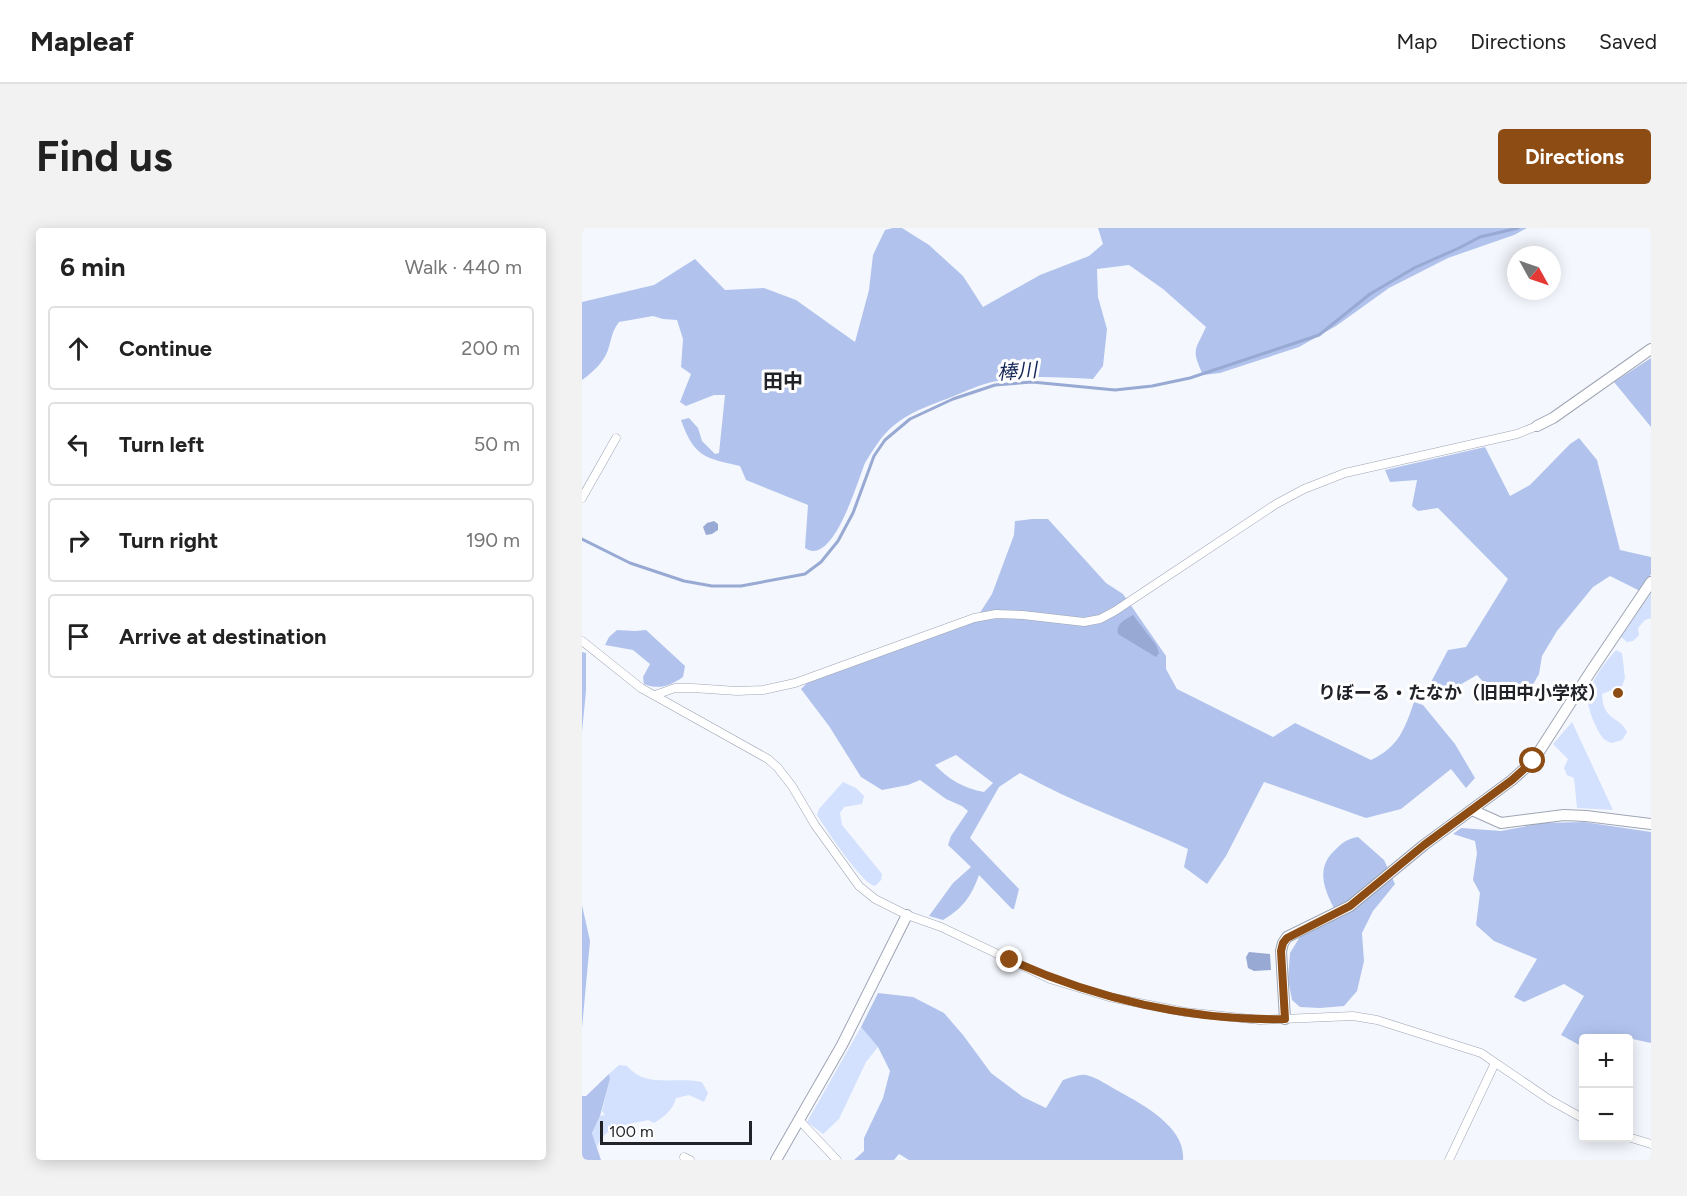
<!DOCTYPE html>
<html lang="en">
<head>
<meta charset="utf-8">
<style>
  body { margin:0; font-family:Figtree,"Noto Sans JP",sans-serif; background:#f2f2f2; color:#222 }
  .controls { position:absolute; right:18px; bottom:18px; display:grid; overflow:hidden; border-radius:6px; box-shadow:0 3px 15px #0003 }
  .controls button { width:54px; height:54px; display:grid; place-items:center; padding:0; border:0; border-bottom:2px solid #e0e0e0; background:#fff; color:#222; font:30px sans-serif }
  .compass { position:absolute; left:925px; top:18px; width:54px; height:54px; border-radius:50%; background:#fff; box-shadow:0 3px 15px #0003; rotate:130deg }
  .scale { position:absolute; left:18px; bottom:15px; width:152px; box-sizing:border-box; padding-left:6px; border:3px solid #212329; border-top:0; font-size:16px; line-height:21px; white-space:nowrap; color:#212329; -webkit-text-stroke:4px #fff; paint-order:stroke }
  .stop { position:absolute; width:18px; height:18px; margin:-14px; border:4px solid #8c4c14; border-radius:50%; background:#fff }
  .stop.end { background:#8c4c14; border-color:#fff; box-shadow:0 2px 6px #0008 }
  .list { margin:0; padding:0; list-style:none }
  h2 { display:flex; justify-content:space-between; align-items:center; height:78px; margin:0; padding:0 24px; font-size:26px }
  h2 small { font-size:20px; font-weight:400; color:#767676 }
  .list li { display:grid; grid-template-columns:39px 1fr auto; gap:18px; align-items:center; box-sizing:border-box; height:84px; margin:0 12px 12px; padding:0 12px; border:2px solid #e0e0e0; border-radius:6px }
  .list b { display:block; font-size:22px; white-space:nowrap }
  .list em { font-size:20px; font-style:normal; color:#767676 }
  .icon { flex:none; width:33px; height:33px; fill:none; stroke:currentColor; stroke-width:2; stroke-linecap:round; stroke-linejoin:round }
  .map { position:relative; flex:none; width:1069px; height:932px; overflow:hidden; border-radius:6px }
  header { display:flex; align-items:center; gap:36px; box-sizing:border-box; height:84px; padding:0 30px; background:#fff; border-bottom:2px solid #e0e0e0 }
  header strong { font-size:28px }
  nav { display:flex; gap:33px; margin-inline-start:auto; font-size:21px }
  .intro { display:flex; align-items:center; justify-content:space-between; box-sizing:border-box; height:144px; padding:0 36px }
  h1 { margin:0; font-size:42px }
  .button { padding:15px 27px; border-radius:6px; background:#8c4c14; color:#fff; font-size:21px; font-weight:700 }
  main { display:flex; gap:36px; padding:0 36px }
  aside { flex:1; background:#fff; border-radius:6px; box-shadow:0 3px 15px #0003 }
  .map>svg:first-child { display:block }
  .green { fill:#d3e1fe }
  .forest { fill:#b1c3ed; fill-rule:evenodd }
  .water { fill:#98aad3 }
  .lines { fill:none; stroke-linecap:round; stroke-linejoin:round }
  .stream { stroke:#98aad3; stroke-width:3 }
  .street-casing { stroke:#9ea5b4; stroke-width:9 }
  .secondary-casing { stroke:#9ea5b4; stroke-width:12 }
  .street { stroke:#fff; stroke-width:8 }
  .secondary { stroke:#fff; stroke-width:10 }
  .route { stroke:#8c4c14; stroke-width:8 }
  .poi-dot { fill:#8c4c14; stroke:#fff; stroke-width:2 }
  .labels { text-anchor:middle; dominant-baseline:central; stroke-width:6; stroke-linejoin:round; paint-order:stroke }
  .poi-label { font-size:18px; font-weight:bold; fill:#212329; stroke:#fff; text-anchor:end }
  .water-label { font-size:20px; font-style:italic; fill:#152758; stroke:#fff }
  .neighbourhood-label { font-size:20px; font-weight:bold; fill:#212329; stroke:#fff }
</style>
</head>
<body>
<header>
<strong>Mapleaf</strong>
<nav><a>Map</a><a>Directions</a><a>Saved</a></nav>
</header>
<div class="intro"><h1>Find us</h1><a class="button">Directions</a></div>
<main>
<aside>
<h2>6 min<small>Walk · 440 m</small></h2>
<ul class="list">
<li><svg class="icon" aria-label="ahead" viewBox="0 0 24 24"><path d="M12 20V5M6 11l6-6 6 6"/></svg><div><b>Continue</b></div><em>200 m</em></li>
<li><svg class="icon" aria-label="left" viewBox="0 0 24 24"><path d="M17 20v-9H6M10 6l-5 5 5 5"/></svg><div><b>Turn left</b></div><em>50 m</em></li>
<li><svg class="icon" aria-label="right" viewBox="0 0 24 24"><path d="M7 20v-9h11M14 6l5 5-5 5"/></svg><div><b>Turn right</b></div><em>190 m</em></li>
<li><svg class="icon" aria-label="arrive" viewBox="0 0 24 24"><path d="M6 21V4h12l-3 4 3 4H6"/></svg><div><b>Arrive at destination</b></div></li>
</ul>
</aside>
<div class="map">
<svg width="1069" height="932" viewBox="0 0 1069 932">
  <rect width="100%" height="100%" fill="#f4f7fd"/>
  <g class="green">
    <path d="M 1069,365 L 1069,390 L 1063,392 L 1056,400 L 1057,407 L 1051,413 L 1045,414 L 1039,409 Z"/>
    <path d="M 1034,422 L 1040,425 L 1043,450 L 1040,458 L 1020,466 C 1021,494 1037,487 1045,504 L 1040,512 L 1030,515 C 1029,515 1023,512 1022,511 C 1015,504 1003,476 1006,466 C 1010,451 1024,433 1034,422 Z"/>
    <path d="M 990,494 L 1031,582 L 995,580 L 992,550 L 985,547 L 982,540 L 986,531 L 971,516 Z"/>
    <path d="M 261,554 L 274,560 L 282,568 L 280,576 L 262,579 L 258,585 L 260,597 L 300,646 L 299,652 L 293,658 C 280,656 244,601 235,587 L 237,581 Z"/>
    <path d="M 279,799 L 296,819 L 284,834 L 257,891 L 241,906 L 225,894 Z"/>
    <path d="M 37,837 L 45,838 C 64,861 94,848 120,854 L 126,865 L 122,874 L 107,867 L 94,870 C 91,882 83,888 72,895 L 66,892 C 45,897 23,897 15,919 L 10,905 L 18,888 L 23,887 L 20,883 L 28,851 L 27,846 Z"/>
  </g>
  <g class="forest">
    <path d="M 311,0 L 320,0 L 347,17 L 381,48 L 401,79 L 458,47 L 507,28 L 521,16 L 516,0 L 945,0 L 932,7 L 866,30 L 807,60 L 754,98 L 717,119 L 638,145 L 621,147 C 609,121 613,123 624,99 L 581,61 L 547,37 L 515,41 L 516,69 L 525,101 L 521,138 L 511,151 C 479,150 443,146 410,154 C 393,158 376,167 359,173 C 335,182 314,191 298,212 C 293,219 287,228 283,235 C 276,252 251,340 223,320 L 226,277 L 164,252 L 158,238 C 123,230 112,229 99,192 L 107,190 L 116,200 L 120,213 L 133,226 L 137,225 L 143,167 L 132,167 L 104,178 L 98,174 L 109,146 L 99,139 L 101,111 L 95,92 L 81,91 L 71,88 L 37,94 C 29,105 30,110 26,122 C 22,134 10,145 0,152 L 0,74 L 72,57 L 113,31 L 143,62 L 182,60 L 214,72 L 273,114 L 287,62 L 291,27 L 303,2 Z"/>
    <path d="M 1069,130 L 1069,199 L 1032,154 Z"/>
    <path d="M 997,210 L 1015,232 L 1038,322 L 1069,329 L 1069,346 L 1058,363 L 1028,348 L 1011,359 L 975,403 L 960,428 L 957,446 L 950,458 L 932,466 L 915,469 L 895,447 L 867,463 L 848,456 L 866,422 L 884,419 L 926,351 L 856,280 L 836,283 L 830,278 L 835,252 L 808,254 L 803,242 L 903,219 L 928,268 L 948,257 L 988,216 Z"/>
    <path d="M 450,291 L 466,291 L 524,355 L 541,366 L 584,428 L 584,441 L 595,461 L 691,509 L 713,495 L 789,532 C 817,519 823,500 832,474 L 841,477 L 873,516 L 893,550 L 884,560 L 869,541 L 819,581 L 784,590 L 682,554 L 644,628 L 625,656 L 602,639 L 606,621 C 550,595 492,575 438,545 L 417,559 L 388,610 L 437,661 L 432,681 L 430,681 L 397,647 C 389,669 381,680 361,692 L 347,688 L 371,655 L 389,639 L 366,617 L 369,608 L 386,583 L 380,578 L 364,571 L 338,552 L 326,557 L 300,562 L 279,549 L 247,498 L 219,461 L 225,455 L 392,394 L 410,366 L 432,307 L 433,293 ZM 374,527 L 411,555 L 402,564 C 383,561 366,551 353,537 Z"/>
    <path d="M 35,402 L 53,403 L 64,402 L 103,438 L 101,449 C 88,458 77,462 62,456 L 61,449 L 68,436 L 51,422 L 23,417 L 27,409 Z"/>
    <path d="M 0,424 L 4,425 L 4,463 L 0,504 Z"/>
    <path d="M 1002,594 L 1069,604 L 1069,815 L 1046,810 L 1002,810 L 1001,819 L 979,807 L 1002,768 L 982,756 L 942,774 L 932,769 L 955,731 L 912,713 L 894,697 L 898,665 L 891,652 L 895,625 L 893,613 L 871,606 L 879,600 L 919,603 L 961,595 Z"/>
    <path d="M 776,609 L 802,632 L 813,656 L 791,683 L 780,705 L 782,733 L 775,763 L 762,778 L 738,780 L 718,779 L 710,772 L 706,751 L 708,725 L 719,707 L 741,697 L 752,680 C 742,661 734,640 752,623 C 760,615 764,611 776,609 Z"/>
    <path d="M 0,677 L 8,713 L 0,800 Z"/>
    <path d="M 296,765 L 331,769 L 362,785 L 381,807 L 409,845 L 441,869 L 464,880 L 481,852 C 488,850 497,846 504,847 C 516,850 527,858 538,864 C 562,877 604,900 601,932 L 327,932 L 317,926 L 312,932 L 272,932 L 282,923 L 282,910 L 301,870 L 308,843 L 296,819 L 279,799 Z"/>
    <path d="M 27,846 L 28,851 L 18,888 L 10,905 L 19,932 L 0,932 L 0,868 L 4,868 Z"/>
  </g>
  <g class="water">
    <path d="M 132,293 L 136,296 L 136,302 L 130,306 L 124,307 L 121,299 L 125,295 Z"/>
    <path d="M 551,387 L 574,417 L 577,425 L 574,429 L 536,406 C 534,395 543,392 551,387 Z"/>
    <path d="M 667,724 L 688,726 L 689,742 L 672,743 L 666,740 L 664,729 Z"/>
  </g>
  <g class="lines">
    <path class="stream" d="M 0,311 L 48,335 L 102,353 L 130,358 L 159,358 L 223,346 L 239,334 L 256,313 L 271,285 L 292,228 L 303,212 L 328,191 L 371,171 L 413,157 L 450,154 L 533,162 L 570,158 L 608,150 L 737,107 L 788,66 L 832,40 L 877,20 L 898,9 L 936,0"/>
    <defs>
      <g id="street">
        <path d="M 0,270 L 34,210"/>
        <path d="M 0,413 L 59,460 L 186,531 L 196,540 L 210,558 L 233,597 L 277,658 L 293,671 L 325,687 L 359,699 L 468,751 L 527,769 L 603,784 L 678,792 L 771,788 L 795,792 L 899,825 L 968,872 L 1002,891"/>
        <path d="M 73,467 L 93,460 L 111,460 L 155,463 L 181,462 L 213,455 L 392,390 L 414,386 L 441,387 L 502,394 L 518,391 L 533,383 L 694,276 L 722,261 L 763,245 L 935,206 L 955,198"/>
        <path d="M 217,892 L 255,932"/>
        <path d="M 1046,909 L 1069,916"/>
        <path d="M 102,929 L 108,932"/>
        <path d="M 867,932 L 913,835"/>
      </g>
      <g id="secondary">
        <path d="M 955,198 L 971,190 L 1069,121"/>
        <path d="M 890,582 L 919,595 L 982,587 L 1004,588 L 1069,596"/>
        <path d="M 703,791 L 699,723 L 701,715 L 705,709 L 768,678 L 842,617 L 930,552 L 951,533 L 1009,443 L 1069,354"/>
        <path d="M 194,932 L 260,817 L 325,687"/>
      </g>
    </defs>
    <use href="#street" class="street-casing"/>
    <use href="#secondary" class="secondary-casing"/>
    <use href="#street" class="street"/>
    <use href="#secondary" class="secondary"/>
  </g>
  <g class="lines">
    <path class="route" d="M 428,732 C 514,771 609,793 703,791 L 699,723 L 701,715 L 705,710 L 768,678 L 842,617 L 930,552 L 951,533"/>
  </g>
  <circle class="poi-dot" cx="1036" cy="465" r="6"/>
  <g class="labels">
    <g class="poi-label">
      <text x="1024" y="465">りぼーる・たなか（旧田中小学校）</text>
    </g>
    <g class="water-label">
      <text transform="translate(435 143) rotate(-4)">棒川</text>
    </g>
    <g class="neighbourhood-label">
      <text x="201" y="153">田中</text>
    </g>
  </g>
</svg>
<div class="controls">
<button>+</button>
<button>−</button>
</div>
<svg class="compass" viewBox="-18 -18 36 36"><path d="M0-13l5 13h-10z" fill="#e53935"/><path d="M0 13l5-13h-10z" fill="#767676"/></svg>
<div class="scale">100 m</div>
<div class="stop" style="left:951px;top:533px"></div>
<div class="stop end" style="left:428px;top:732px"></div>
</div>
</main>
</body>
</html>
